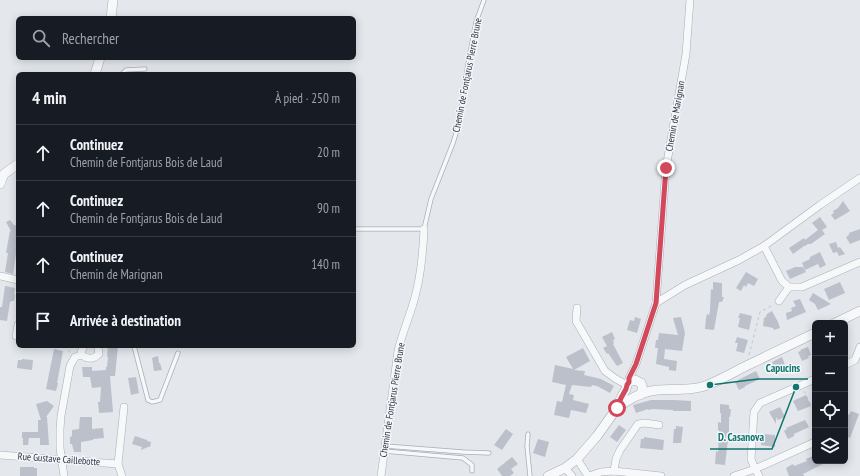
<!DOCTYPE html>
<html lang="fr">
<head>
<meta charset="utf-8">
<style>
  body { margin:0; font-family:"PT Sans Narrow",sans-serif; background:#242831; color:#f1f3f6 }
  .controls { position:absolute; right:12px; bottom:12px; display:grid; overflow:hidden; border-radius:6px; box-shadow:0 2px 10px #0003 }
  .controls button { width:36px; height:36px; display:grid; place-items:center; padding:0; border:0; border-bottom:1px solid #363941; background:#171b24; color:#f1f3f6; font:20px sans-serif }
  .stop { position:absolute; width:12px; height:12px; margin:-9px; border:3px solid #d1495b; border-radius:50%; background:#fff }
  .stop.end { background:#d1495b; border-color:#fff; box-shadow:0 1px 4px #0008 }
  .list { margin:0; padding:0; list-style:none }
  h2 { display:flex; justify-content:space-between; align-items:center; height:52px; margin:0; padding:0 16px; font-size:17px }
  h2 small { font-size:13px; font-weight:400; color:#9ea1a6 }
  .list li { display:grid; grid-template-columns:26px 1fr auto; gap:12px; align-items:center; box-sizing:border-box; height:56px; padding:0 16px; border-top:1px solid #363941 }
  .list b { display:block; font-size:15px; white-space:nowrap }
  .list p { margin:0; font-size:13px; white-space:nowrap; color:#9ea1a6 }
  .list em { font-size:13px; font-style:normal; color:#9ea1a6 }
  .icon { flex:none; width:22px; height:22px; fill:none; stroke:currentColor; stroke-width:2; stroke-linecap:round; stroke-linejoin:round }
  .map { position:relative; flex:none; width:860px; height:476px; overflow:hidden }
  .search { position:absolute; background:#171b24; box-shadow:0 2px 10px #0003; left:16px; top:16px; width:340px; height:44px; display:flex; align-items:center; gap:10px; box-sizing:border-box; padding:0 14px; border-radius:6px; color:#9ea1a6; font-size:15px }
  .panel { position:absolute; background:#171b24; box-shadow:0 2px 10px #0003; left:16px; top:72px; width:340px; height:276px; border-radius:6px }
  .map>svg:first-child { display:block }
  .building { fill:#bbc0ca }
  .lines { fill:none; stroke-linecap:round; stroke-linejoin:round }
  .service-casing { stroke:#a9aeb7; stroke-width:5 }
  .minor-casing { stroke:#a9aeb7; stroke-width:8 }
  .tertiary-casing { stroke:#a9aeb7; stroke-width:10 }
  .path { stroke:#c2c5cb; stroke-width:1; stroke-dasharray:3 3; stroke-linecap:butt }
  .service { stroke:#f7f8fa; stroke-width:3.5 }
  .minor { stroke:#f7f8fa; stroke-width:7 }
  .tertiary { stroke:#f7f8fa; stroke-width:9 }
  .route { stroke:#d1495b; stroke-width:5 }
  .labels { text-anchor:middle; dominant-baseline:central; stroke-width:3; stroke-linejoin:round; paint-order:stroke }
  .street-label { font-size:10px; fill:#2b3445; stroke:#f4f6f9 }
  .leader { fill:none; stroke:#0f766e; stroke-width:1.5 }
  .callout-dot { fill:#0f766e; stroke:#f4f6f9; stroke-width:1.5 }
  .callout-label { font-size:11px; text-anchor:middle; font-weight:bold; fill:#0f766e; stroke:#f4f6f9; stroke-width:3; stroke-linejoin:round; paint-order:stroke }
</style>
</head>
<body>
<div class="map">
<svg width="860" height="476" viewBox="0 0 860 476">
  <rect width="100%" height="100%" fill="#e4e7ec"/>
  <g class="building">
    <path d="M 843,201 L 850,211 L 835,220 L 831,215 L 834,213 L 833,211 L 838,208 Z"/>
    <path d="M 820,217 L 827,227 L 822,230 L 825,234 L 811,244 L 808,244 L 805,246 L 804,246 L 793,254 L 789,248 L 804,238 L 805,240 L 818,230 L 812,223 Z"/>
    <path d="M 10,220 L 14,225 L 18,226 L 16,240 L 18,240 L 13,274 L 5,272 L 8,253 L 6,253 L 10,231 L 11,231 L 6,222 Z"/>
    <path d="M 860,229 L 860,240 L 850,244 L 846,237 L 849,235 L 849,233 Z"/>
    <path d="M 836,242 L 838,248 L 840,247 L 845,254 L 839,256 L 837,252 L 833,253 L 829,244 Z"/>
    <path d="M 820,252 L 826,265 L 820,268 L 818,264 L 805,270 L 802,263 L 810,259 L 810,257 Z"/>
    <path d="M 795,267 L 803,267 L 806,272 L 790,279 L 786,271 Z"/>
    <path d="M 746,272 L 758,279 L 754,286 L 748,283 L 746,287 L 744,285 L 741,291 L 736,288 Z"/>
    <path d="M 713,282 L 722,283 L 722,297 L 724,297 L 722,302 L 719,302 L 714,330 L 705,329 L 706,318 L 707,314 L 709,315 L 710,311 L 711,289 L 713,290 Z"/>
    <path d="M 840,282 L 845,293 L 829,300 L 824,289 Z"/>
    <path d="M 5,286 L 15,288 L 14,294 L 15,295 L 14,301 L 11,301 L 11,302 L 10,302 L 7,321 L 0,320 L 0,307 L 2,307 Z"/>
    <path d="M 813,293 L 831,304 L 818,310 L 815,304 L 809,300 Z"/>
    <path d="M 800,299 L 806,312 L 787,320 L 786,313 L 792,311 L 791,308 L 796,306 L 793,301 Z"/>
    <path d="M 772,311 L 778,322 L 780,328 L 774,330 L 773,328 L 763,326 L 764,318 L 766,317 L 767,314 Z"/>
    <path d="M 740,313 L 752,316 L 749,330 L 738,327 L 740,318 L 738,318 Z"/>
    <path d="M 635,317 L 641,319 L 637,333 L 627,330 L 630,320 L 634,321 Z"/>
    <path d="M 681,317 L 685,333 L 682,351 L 665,349 L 664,359 L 677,361 L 676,371 L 669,370 L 669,367 L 656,364 L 658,348 L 655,348 L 656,340 L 658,340 L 659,333 L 678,335 L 673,318 Z"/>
    <path d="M 612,332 L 615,339 L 613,340 L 614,343 L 613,344 L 623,363 L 617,366 L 608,353 L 607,354 L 603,348 L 607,346 L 602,337 Z"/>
    <path d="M 737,337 L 748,340 L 744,353 L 736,351 L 738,343 L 735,343 Z"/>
    <path d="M 108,346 L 118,346 L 115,376 L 110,376 L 113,412 L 99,413 L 98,402 L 100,402 L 101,387 L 92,388 L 90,377 L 83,377 L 82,367 L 92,367 L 92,371 L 106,370 L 106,367 L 107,367 L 108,357 L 107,357 Z"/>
    <path d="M 808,347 L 811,355 L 808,356 L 809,358 L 802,361 L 798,352 L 801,351 L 800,350 Z"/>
    <path d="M 583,348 L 590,361 L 574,370 L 585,371 L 584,375 L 601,379 L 614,386 L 610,393 L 597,386 L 592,385 L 591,387 L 572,385 L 569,394 L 574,395 L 573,400 L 589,404 L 586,413 L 571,410 L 569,418 L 554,415 L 557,401 L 562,402 L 566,385 L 552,382 L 555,365 L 573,369 L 566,357 Z"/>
    <path d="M 54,349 L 63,351 L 57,383 L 58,383 L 56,391 L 46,389 Z"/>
    <path d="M 158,356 L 159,363 L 160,363 L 162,370 L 154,371 L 152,358 Z"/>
    <path d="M 782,357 L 785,365 L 775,370 L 772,362 Z"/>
    <path d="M 22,359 L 33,360 L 32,370 L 17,368 L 18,360 L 22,360 Z"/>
    <path d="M 756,371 L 760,379 L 745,386 L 745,387 L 739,390 L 735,382 L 738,381 L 738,380 Z"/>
    <path d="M 136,377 L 139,393 L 131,395 L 128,378 Z"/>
    <path d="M 806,395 L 811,406 L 798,411 L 793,401 Z"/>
    <path d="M 651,400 L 674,400 L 691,401 L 691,411 L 673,411 L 673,410 L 652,409 L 649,410 L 648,409 L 636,413 L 633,405 Z"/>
    <path d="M 47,401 L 54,406 L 46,417 L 47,417 L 49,445 L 40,445 L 40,438 L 29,438 L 28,445 L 23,445 L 23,438 L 22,438 L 22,432 L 38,432 L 38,420 L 41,420 L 36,404 Z"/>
    <path d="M 720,404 L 729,405 L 729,409 L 731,409 L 730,417 L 729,417 L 729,439 L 728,439 L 725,465 L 715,464 L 716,451 L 718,452 L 719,430 L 718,430 L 718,422 L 721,423 L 721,413 L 720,413 Z"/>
    <path d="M 780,407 L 785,417 L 778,420 L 776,417 L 776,424 L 769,412 Z"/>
    <path d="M 851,411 L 859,414 L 850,438 L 845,436 L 845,422 L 848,414 L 849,415 Z"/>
    <path d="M 80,417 L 92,417 L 92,429 L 103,428 L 104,438 L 93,439 L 93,440 L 81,442 L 81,452 L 74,452 L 72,444 L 70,444 L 70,437 L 72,436 L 72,430 L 79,429 Z"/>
    <path d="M 805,420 L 809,427 L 794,434 L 794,436 L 788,439 L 784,431 L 787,429 L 786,428 Z"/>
    <path d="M 619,425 L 626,430 L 617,442 L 610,437 Z"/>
    <path d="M 676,426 L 683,427 L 681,443 L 673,443 L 674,429 L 676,429 Z"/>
    <path d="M 506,429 L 513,434 L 502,450 L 494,445 Z"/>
    <path d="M 762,434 L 775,435 L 775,447 L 761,445 Z"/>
    <path d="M 135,436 L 147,440 L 147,441 L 151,442 L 150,447 L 148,447 L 141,450 L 142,447 L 132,444 Z"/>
    <path d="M 644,437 L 664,440 L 663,450 L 640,448 L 641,439 L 644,439 Z"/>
    <path d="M 538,439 L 549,442 L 545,457 L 533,453 Z"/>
    <path d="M 815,455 L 815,461 L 829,461 L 803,474 L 804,476 L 789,476 L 786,468 L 793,464 L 794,466 L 807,461 L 806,459 Z"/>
    <path d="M 512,457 L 518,464 L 511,469 L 514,473 L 510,476 L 502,476 L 497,469 Z"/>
    <path d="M 20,467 L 34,467 L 34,468 L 37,468 L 37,476 L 20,476 Z"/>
  </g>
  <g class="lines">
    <defs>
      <g id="service">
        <path d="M 122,74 L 126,70 L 145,69"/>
        <path d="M 354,229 L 424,229 L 431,199 L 453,143 L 458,127 L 468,64 L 476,22 L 484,0"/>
        <path d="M 134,346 L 148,400 L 152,402 L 160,400 L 178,353"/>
        <path d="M 528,434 L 527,446 L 530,476"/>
        <path d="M 385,446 L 463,452 L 489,453"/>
        <path d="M 384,451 L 463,458 L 472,465 L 472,471"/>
      </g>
      <g id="minor">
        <path d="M 764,246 L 782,281 L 789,287 L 802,287 L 860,262"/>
        <path d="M 0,276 L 18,280"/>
        <path d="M 779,301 L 789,287"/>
        <path d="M 656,303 L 685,285 L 739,260 L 764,246 L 820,205 L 860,178"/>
        <path d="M 577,308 L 576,321 L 605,371 L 616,379 L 627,385"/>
        <path d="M 16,336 L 18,325"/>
        <path d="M 82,355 C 88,360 94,359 99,354 L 98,348 L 97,346"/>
        <path d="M 845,365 L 855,360 L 860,347"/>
        <path d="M 629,382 L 629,378 L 636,364 L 656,303 L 666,168 L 686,54 L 690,0"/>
        <path d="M 0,455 L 118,464"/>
        <path d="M 577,459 L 588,476"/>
        <path d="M 565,468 L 572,476"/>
        <path d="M 614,471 L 616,459 L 620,450 L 638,424 L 645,423 L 659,425"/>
        <path d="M 64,476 L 60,448 L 60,429 L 61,416 L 70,366 L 75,357 L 82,355 L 81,352 L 84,346"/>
        <path d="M 122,476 L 118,464 L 124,407"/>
        <path d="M 381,476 L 398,351 C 402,333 410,316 415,297 C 421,275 423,252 424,229"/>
        <path d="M 589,476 L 601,472 L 614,471 L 661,476"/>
        <path d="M 734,476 L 755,469 L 815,442"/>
        <path d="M 759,476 L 755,469 L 751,459 L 754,412 L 760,403 L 815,379"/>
      </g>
      <g id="tertiary">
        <path d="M 111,18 L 113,0"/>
        <path d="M 95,74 L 100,58"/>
        <path d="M 0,184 L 4,174 L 18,164"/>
        <path d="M 835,323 L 860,311"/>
        <path d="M 617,408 C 629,399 643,391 658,390 C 675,389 694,391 710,384 C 722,379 734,372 746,366 C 769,355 792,344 815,333"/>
        <path d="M 548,476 L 565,468 L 577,459 L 597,436 L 617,408 L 621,398 L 626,389 L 627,385 L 629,382 L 635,380 L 641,383 C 643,387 643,391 640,395"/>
      </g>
    </defs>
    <use href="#service" class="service-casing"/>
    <use href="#minor" class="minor-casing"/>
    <use href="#tertiary" class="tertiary-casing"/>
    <g class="path">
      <path d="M 64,346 L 71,353"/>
      <path d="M 749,355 L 760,312 L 773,305"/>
      <path d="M 804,391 L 815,413"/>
    </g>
    <use href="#service" class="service"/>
    <use href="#minor" class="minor"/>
    <use href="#tertiary" class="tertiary"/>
  </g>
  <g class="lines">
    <path class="route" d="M 617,408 L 621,398 L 626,389 L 627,385 L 629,382 L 629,378 L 636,364 L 656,303 L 666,168"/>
  </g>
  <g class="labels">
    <g class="street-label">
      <text transform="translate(467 75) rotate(-79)">Chemin de Fontjarus Pierre Brune</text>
      <text transform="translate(675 116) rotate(-80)">Chemin de Marignan</text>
      <text transform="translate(392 400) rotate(-81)">Chemin de Fontjarus Pierre Brune</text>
      <text transform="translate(59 459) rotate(4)">Rue Gustave Caillebotte</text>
    </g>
  </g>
  <path class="leader" d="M710 385L758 379H808M796 387L772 449H710"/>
  <g class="callout-dot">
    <circle cx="710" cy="385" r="4"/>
    <circle cx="796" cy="387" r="4"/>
  </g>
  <g class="callout-label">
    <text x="783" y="372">Capucins</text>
    <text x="741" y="441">D. Casanova</text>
  </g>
</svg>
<div class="controls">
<button>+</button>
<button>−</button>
<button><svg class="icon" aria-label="locate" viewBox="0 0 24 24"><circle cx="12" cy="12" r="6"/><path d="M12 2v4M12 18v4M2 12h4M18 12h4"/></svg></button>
<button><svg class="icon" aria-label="layers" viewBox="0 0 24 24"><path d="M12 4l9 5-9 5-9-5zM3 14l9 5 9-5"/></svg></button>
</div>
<div class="stop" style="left:617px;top:408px"></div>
<div class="stop end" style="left:666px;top:168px"></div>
<div class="search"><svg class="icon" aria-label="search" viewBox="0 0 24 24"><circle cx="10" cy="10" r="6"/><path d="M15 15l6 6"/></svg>Rechercher</div>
<section class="panel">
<h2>4 min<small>À pied · 250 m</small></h2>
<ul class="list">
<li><svg class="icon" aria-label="ahead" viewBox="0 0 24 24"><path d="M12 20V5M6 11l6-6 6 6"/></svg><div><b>Continuez</b><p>Chemin de Fontjarus Bois de Laud</p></div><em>20 m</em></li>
<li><svg class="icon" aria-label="ahead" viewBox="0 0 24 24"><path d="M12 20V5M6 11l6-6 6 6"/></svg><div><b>Continuez</b><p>Chemin de Fontjarus Bois de Laud</p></div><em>90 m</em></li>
<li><svg class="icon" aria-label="ahead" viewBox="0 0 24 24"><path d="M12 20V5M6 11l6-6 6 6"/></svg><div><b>Continuez</b><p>Chemin de Marignan</p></div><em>140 m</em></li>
<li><svg class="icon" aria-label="arrive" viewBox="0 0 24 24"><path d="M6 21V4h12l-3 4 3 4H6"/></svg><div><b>Arrivée à destination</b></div></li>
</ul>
</section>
</div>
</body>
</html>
